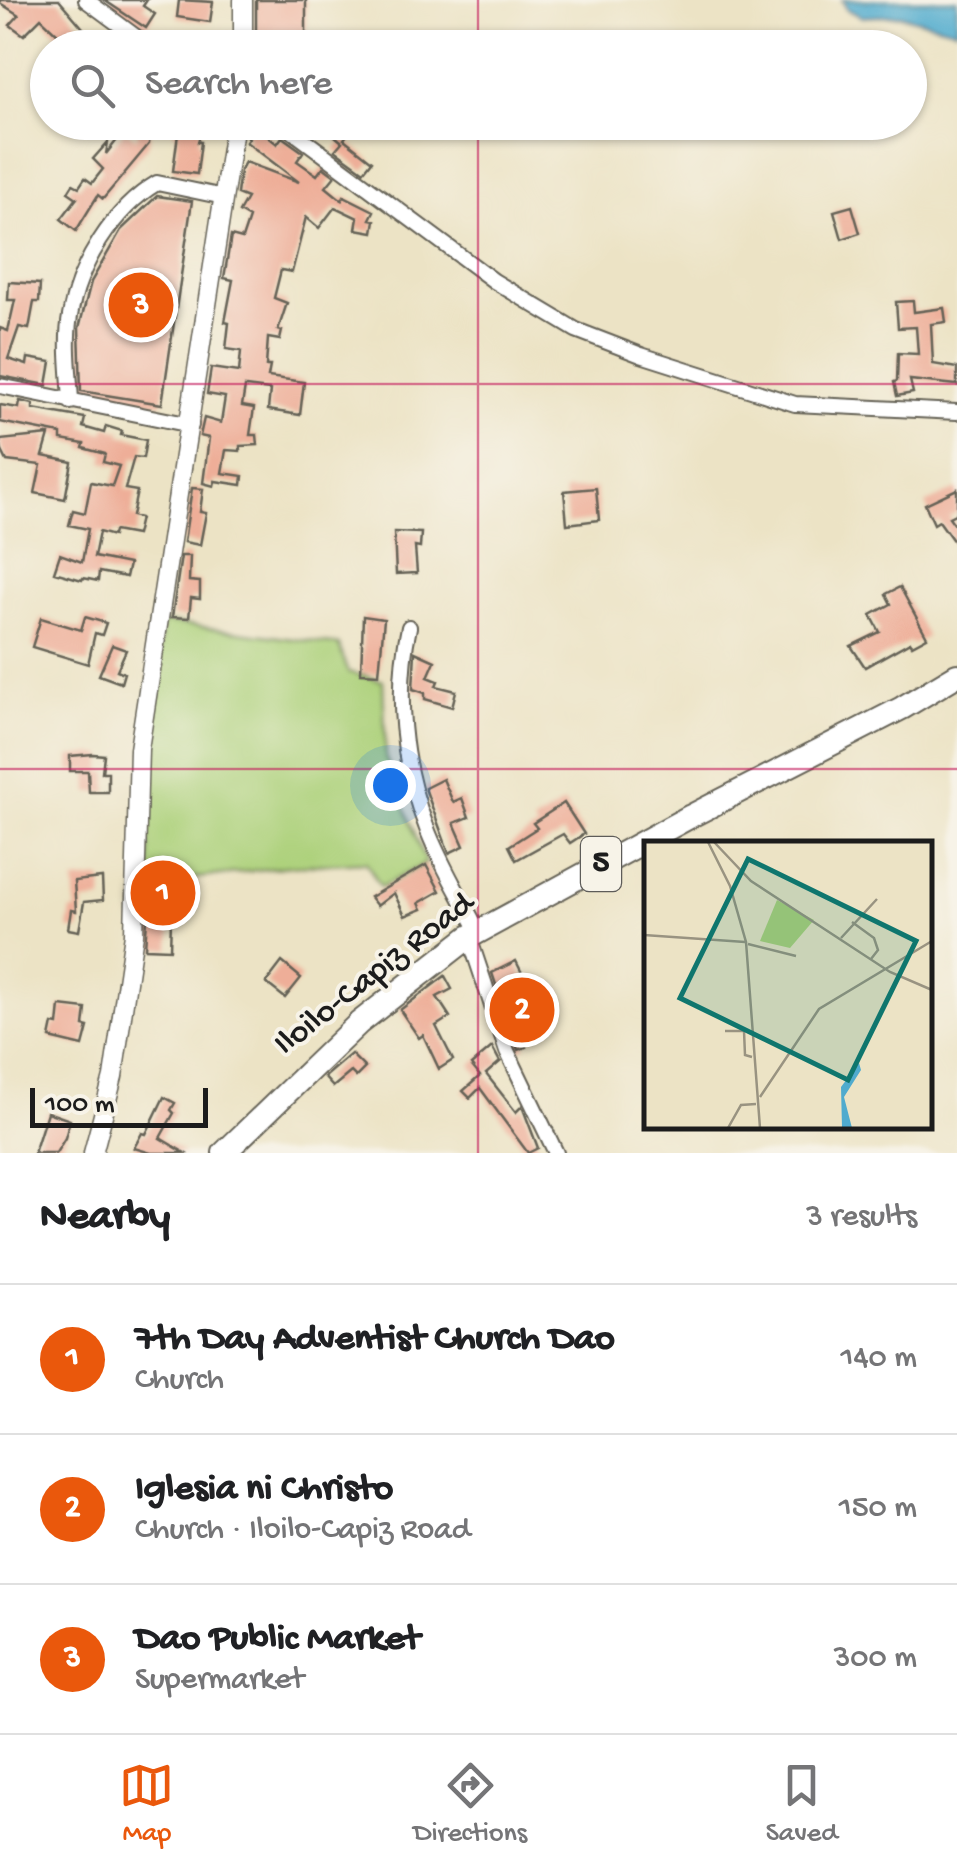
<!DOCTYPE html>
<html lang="en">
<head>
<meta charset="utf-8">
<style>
  body { margin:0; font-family:"Gochi Hand",sans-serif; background:#f6f6f6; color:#202124 }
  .scale { position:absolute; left:30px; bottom:25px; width:178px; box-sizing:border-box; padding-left:10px; border:5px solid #1c1c1c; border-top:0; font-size:28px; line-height:35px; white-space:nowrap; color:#1c1c1c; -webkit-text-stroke:8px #f7f3e8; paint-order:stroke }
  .you { position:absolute; left:390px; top:785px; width:35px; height:35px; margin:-25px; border:8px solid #fff; border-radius:50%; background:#1a73e8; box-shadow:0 0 0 15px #1a73e833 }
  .badge { display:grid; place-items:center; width:65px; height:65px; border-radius:50%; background:#ea580c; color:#fff; font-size:32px; font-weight:700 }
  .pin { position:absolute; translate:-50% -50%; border:5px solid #fff; box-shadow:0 2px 10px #0006 }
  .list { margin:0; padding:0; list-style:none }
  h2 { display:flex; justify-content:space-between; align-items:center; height:130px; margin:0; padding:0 40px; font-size:42px }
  h2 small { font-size:32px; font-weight:400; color:#757577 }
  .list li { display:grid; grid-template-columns:65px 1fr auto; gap:30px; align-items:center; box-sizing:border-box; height:150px; padding:0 40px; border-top:2px solid #e0e0e0 }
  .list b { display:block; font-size:38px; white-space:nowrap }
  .list p { margin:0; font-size:32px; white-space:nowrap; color:#757577 }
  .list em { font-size:32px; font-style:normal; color:#757577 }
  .icon { flex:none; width:55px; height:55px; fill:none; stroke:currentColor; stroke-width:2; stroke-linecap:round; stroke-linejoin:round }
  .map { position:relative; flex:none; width:957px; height:1153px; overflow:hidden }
  .search { position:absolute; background:#fff; box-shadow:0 2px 8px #0004; left:30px; right:30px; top:30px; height:110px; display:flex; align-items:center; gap:25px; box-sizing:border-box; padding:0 35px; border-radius:55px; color:#757577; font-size:38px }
  .sheet { height:580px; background:#fff }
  nav { display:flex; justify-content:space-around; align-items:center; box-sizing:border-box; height:140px; border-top:2px solid #e0e0e0; background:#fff; font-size:28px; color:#757577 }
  nav a { display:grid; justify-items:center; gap:5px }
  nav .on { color:#ea580c }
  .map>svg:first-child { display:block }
  .green { fill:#add17b; stroke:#64764c; stroke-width:2.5 }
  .water { fill:#50abce; stroke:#366475; stroke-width:2.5 }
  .building { fill:#eeae98 }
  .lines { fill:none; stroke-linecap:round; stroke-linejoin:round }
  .minor-casing { stroke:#656257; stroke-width:18 }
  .tertiary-casing { stroke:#656257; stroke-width:21 }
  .trunk-casing { stroke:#656257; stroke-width:26 }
  .minor { stroke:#fff; stroke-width:14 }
  .tertiary { stroke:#fff; stroke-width:18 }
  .trunk { stroke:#fff; stroke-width:22 }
  .grid { fill:none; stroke:#c2185b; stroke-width:2.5; stroke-opacity:0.55 }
  .labels { text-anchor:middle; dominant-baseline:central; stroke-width:8; stroke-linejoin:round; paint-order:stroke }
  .shield { fill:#f7f3e8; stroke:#5e5c59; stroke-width:2.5 }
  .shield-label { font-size:32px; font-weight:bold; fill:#1c1c1c }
  .street-label { font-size:35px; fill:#1c1c1c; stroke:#f7f3e8 }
  .inset-road { fill:none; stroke:#999381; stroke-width:2.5 }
  .view { fill:#0f766e; fill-opacity:0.15; stroke:#0f766e; stroke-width:5 }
  .inset-edge { fill:none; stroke:#1c1c1c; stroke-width:5 }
</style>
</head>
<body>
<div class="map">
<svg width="957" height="1153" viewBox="0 0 957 1153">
  <rect width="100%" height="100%" fill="#f7f3e8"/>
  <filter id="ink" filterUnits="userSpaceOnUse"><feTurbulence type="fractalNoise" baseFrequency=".01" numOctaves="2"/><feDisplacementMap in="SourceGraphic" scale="20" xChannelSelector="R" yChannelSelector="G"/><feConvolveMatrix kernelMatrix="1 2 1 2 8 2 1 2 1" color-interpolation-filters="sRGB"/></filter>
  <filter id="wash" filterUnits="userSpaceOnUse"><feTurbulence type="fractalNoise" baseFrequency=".0048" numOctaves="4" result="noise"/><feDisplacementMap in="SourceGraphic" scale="40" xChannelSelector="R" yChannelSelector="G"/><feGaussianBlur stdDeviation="2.25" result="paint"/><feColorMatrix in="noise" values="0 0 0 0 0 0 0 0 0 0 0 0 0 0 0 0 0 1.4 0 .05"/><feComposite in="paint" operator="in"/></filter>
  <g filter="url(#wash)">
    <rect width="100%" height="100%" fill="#ece3c5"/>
    <path class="green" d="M 163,622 L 339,645 L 348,672 L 383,681 L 386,758 L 426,863 L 381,887 L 366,862 L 290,866 L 150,884 L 147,741 Z"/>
    <path class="water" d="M 842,0 L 957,0 L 957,30 L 900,15 L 862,17 L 847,9 Z"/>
    <g id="blocks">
      <g class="building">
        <path d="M 0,0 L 59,0 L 100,48 L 60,48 L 56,42 L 61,37 L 41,18 L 24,35 L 10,25 L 19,15 L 0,3 Z"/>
        <path d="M 104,0 L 147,0 L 143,6 L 155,14 L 146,28 Z"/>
        <path d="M 179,0 L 213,2 L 210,22 L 177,17 Z"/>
        <rect x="256" y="0" width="50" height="48"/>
        <path d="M 138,122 L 151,123 L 149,144 L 103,199 L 98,195 L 76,231 L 61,219 L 77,198 L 68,192 L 73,184 L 79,187 L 85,178 L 92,183 L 103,169 L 93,159 L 108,142 L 106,154 L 125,130 L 137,139 Z"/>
        <path d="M 176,122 L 202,128 L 198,142 L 201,142 L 197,174 L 173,171 L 178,134 L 173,132 Z"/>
        <path d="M 247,122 L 259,122 L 256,127 L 277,144 L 282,137 L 303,152 L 297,161 L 317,175 L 323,167 L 335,176 L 326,187 L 342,200 L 344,196 L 374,211 L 370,219 L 375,220 L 373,232 L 356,229 L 358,218 L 335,207 L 319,228 L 306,217 L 292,272 L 281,270 L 274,298 L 287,303 L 278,330 L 282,331 L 280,340 L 268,338 L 266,366 L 270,366 L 268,377 L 304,382 L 300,415 L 268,410 L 270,390 L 245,387 L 242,406 L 254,408 L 250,435 L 257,435 L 258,445 L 240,446 L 240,451 L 226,450 L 222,473 L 243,476 L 242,485 L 215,481 L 214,486 L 203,483 L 209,438 L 200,436 L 204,418 L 221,423 L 225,397 L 207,394 L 211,368 L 239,372 L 241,351 L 226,349 L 229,323 L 225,322 L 233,280 L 224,278 L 231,236 L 242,239 L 249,218 L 239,212 L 247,198 L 237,194 L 240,171 L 245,162 L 299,182 L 246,142 L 249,138 L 246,135 Z"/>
        <path d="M 334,122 L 357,122 L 344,139 L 372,161 L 364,171 L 335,150 L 342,142 L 328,130 Z"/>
        <path d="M 157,196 L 192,201 L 162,404 L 81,391 L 79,328 L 91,282 L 121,230 Z"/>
        <path d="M 852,206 L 860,233 L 842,239 L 834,211 Z"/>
        <path d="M 9,282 L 40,284 L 39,302 L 34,302 L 29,329 L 19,327 L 8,359 L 27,365 L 28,358 L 51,362 L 47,385 L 0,376 L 0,328 L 8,331 L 15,300 L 8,300 Z"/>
        <path d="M 913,301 L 914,312 L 944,308 L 946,322 L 931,324 L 933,364 L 957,368 L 957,385 L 910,380 L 913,393 L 897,396 L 894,382 L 897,381 L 898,353 L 918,354 L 916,327 L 898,328 L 896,302 Z"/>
        <path d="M 20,401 L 33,404 L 33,409 L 85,418 L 83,427 L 104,433 L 106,426 L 122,431 L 121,435 L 146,440 L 143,458 L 134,457 L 125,489 L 137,491 L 132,516 L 140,518 L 136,535 L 114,531 L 113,536 L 99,532 L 94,557 L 129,564 L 126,577 L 99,572 L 98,581 L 83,578 L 82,580 L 54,572 L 60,554 L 82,562 L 88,529 L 69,525 L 73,510 L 85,513 L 91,482 L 112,486 L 119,466 L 103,462 L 105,454 L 83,448 L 84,444 L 61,440 L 61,434 L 0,422 L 0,405 L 19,408 Z"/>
        <path d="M 49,435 L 43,456 L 72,462 L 65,499 L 35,493 L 41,465 L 7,461 L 2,451 L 0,440 Z"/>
        <path d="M 192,488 L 203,489 L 200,512 L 206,513 L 200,545 L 184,542 Z"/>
        <path d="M 596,488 L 599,520 L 567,524 L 564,491 Z"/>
        <path d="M 957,489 L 957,513 L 949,517 L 957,528 L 957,546 L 939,521 L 934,524 L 925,504 Z"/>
        <path d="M 394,532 L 421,533 L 420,548 L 415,547 L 417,573 L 396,574 Z"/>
        <path d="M 181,556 L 190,556 L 189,581 L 200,582 L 200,599 L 191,598 L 189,618 L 172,617 Z"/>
        <path d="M 900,587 L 927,637 L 912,645 L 910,642 L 865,667 L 851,646 L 880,632 L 871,615 L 891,604 L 886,594 Z"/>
        <path d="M 363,616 L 384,619 L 379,674 L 361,673 Z"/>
        <path d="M 85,617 L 106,623 L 102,635 L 95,633 L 88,664 L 32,647 L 41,618 L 81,630 Z"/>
        <path d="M 112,645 L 126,650 L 117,670 L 124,673 L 121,683 L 99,675 Z"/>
        <path d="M 415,652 L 435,661 L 428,677 L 438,681 L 436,686 L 456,691 L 452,707 L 425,699 L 425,693 L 413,689 Z"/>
        <path d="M 93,754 L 104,755 L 102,772 L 108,772 L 108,792 L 89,792 L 88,771 L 70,771 L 70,756 Z"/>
        <path d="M 443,779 L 453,802 L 462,798 L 469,817 L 454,823 L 464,846 L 449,853 L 425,788 Z"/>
        <path d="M 564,803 L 584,834 L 570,843 L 563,834 L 516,860 L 509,846 L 537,828 L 533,823 Z"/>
        <path d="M 426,865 L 440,891 L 419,903 L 422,909 L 405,916 L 394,893 L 377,906 L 370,897 Z"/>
        <path d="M 102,878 L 103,900 L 84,902 L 79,931 L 68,929 L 71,910 L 76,911 L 74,881 Z"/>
        <path d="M 147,919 L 171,920 L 170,949 L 145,948 Z"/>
        <path d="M 516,961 L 537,1003 L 517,1012 L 526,1047 L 518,1050 L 492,973 Z"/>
        <path d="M 282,962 L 301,978 L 285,998 L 266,983 Z"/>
        <path d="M 445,976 L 452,989 L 437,997 L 450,1017 L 436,1026 L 453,1060 L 439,1069 L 423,1035 L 419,1038 L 400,1010 Z"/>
        <path d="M 60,1006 L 86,1009 L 84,1026 L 88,1027 L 83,1046 L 50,1038 L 53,1024 L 58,1025 Z"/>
        <path d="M 492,1047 L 500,1062 L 486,1074 L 516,1112 L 522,1106 L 538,1148 L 528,1153 L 480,1088 L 470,1098 L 463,1091 L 480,1076 L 471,1065 Z"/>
        <path d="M 351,1054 L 365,1068 L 356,1077 L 351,1072 L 333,1087 L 324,1077 Z"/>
        <path d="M 164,1097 L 175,1103 L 171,1110 L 174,1113 L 160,1138 L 185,1153 L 151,1153 L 134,1148 L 142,1133 L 146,1134 Z"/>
        <path d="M 47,1112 L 70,1120 L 65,1138 L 56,1153 L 34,1153 Z"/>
      </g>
    </g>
  </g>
  <g filter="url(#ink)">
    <use href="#blocks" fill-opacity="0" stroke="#656257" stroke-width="2.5"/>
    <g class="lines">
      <defs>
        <g id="minor">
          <path d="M 86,0 L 151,48"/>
          <path d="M 280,122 L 494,281 L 576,330 L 641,355 L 795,404 L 957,412"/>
          <path d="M 0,386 L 191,425"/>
          <path d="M 71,402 C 70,375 65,344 70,316 C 78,266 113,209 157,183 L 224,197"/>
          <path d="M 409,627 C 395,691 402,765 426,826 C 439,862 461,897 478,931"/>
          <path d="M 469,937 L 507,1051 L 556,1153"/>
        </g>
        <g id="tertiary">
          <path d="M 243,48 L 243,0"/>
          <path d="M 93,1153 L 113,1077 L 134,934 L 139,749 L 235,122"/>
        </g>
        <path id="trunk" d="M 224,1153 L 359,1023 L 469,937 L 691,816 L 902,708 L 957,675"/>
      </defs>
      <use href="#minor" class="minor-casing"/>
      <use href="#tertiary" class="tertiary-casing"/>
      <use href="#trunk" class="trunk-casing"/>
      <use href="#minor" class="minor"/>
      <use href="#tertiary" class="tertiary"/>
      <use href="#trunk" class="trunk"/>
    </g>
  </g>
  <path class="grid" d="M 478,0 L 478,48M 478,122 L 478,1153M 0,384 L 957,384M 0,769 L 957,769"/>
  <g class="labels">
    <rect class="shield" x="581" y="837" width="40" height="54" rx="8"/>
    <g class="shield-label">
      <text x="601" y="864">5</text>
    </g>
    <g class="street-label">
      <text transform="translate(375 975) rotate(-38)">Iloilo-Capiz Road</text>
    </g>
  </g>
  <g transform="translate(644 841)">
    <rect width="288" height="288" fill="#ece3c5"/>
    <path d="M 133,59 L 170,79 L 146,107 L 116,100 Z" fill="#add17b"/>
    <path d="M 215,222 L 217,229 L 200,256 L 208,287 L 198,287 L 197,246 Z" fill="#50abce"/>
    <path class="inset-road" d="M 64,1 L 86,45 L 102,101 L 116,287M 70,1 L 107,40 L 246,131 L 288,149M 208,81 L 230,97 L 234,109 L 227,118M 0,94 L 101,101M 197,97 L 233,58M 104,103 L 152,115M 81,190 L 100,190 L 101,214 L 108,216M 116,256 L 175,168 L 288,100M 84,287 L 97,264 L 112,263"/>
    <path class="view" d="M 104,18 L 272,100 L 204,239 L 36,157 Z"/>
    <rect width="288" height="288" class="inset-edge"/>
  </g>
</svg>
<div class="scale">100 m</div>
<div class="you"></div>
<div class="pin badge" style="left:163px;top:893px">1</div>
<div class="pin badge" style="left:522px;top:1010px">2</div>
<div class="pin badge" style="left:141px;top:305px">3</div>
<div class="search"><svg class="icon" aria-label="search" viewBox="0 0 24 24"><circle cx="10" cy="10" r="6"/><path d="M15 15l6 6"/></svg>Search here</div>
</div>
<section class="sheet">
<h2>Nearby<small>3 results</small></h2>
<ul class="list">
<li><span class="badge">1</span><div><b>7th Day Adventist Church Dao</b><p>Church</p></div><em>140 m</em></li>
<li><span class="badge">2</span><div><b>Iglesia ni Christo</b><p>Church · Iloilo-Capiz Road</p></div><em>150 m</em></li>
<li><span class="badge">3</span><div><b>Dao Public Market</b><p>Supermarket</p></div><em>300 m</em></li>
</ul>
</section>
<nav>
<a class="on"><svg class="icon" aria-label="map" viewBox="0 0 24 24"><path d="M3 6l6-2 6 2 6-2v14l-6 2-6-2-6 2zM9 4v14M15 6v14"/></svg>Map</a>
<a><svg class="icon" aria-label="directions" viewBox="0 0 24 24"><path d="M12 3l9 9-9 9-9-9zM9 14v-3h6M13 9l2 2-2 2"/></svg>Directions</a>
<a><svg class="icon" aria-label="saved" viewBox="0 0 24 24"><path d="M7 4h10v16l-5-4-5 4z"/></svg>Saved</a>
</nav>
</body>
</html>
